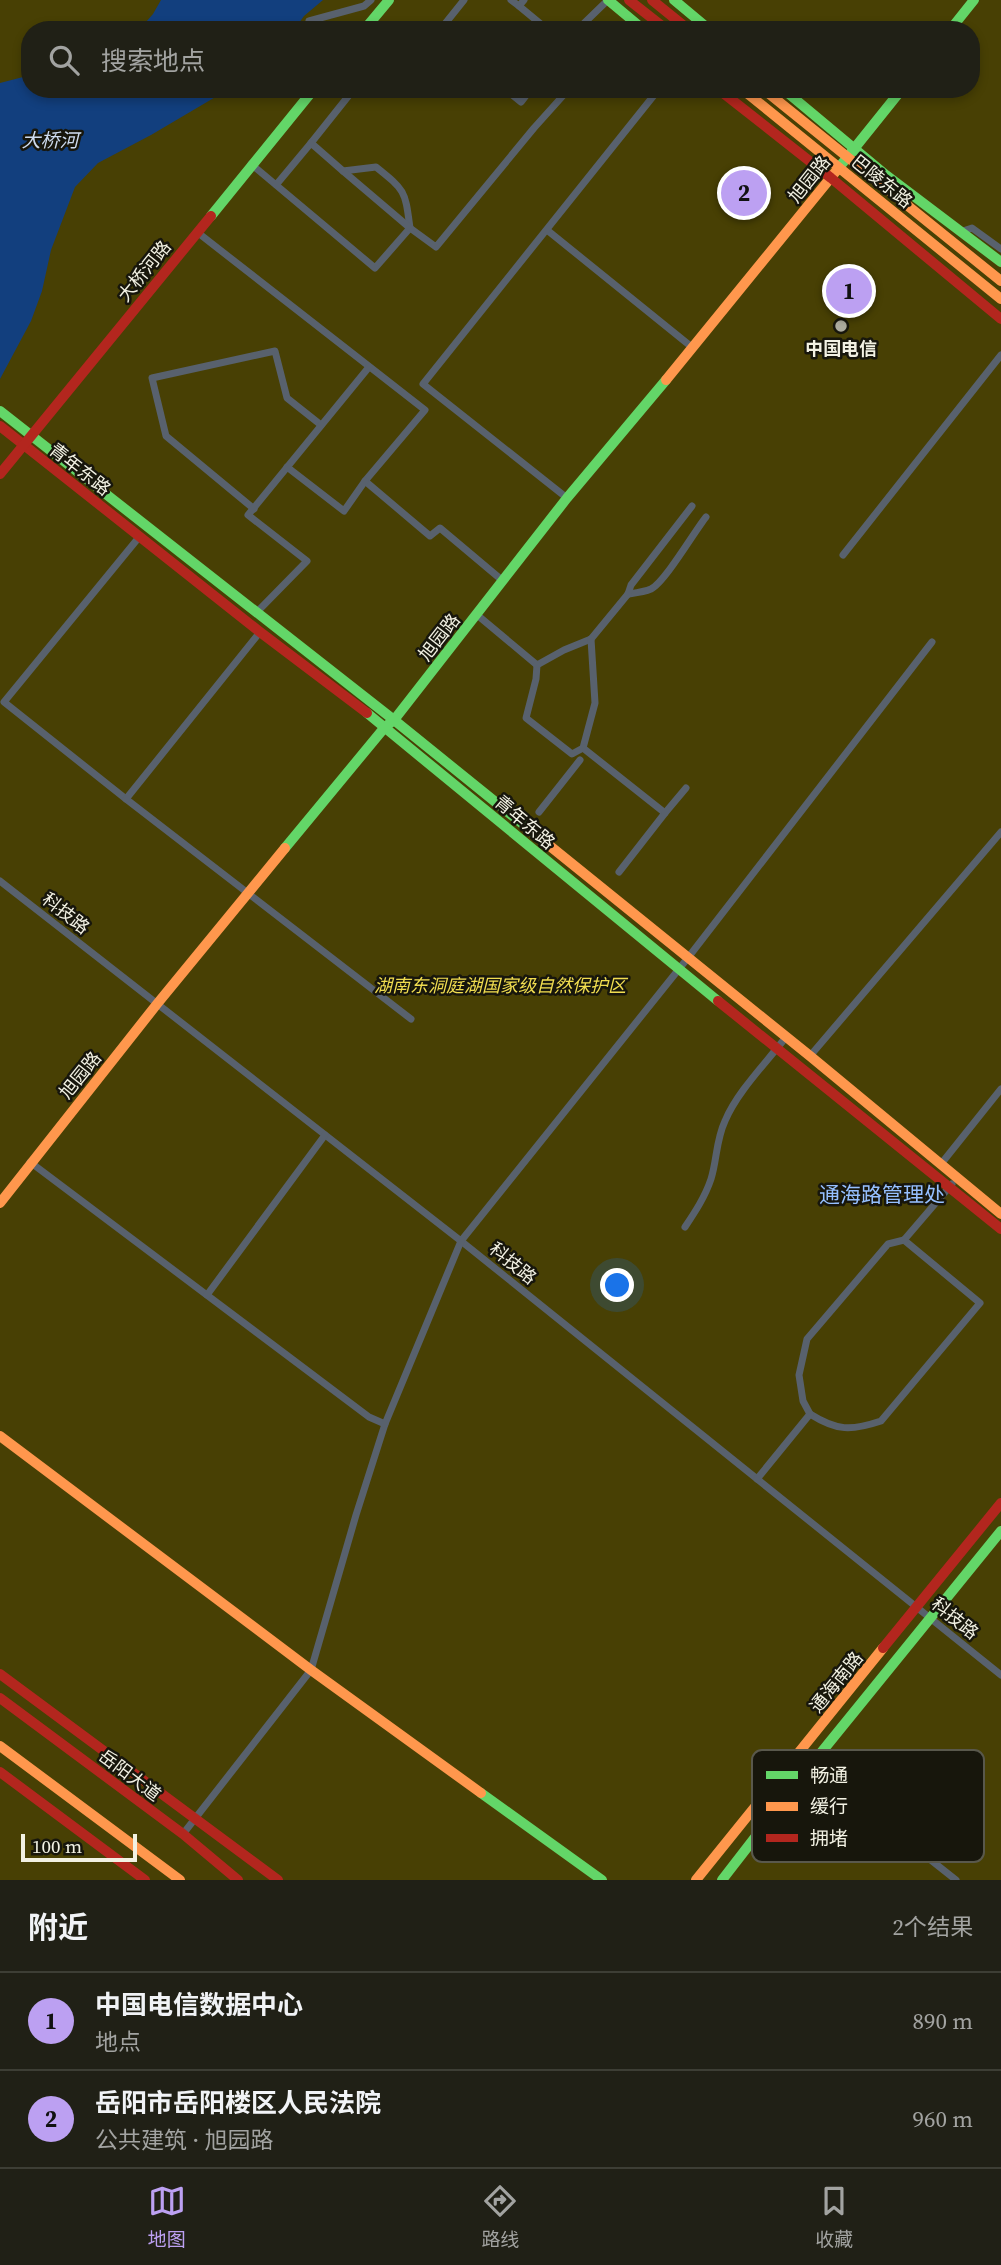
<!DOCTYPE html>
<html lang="zh">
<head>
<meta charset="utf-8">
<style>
  body { margin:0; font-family:"Source Serif 4","Noto Sans SC",serif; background:#28281f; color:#f1f3f6 }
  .scale { position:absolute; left:21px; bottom:18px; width:116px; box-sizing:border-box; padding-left:7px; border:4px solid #f2f1e3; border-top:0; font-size:19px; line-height:24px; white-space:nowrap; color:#f2f1e3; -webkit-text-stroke:5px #17160c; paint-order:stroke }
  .you { position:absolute; left:618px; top:1286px; width:24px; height:24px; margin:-18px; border:5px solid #fff; border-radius:50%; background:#1a73e8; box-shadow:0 0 0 10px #1a73e833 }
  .badge { display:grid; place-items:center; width:46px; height:46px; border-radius:50%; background:#bca0f2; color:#111; font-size:23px; font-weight:700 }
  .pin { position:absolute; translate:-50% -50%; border:4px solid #fff; box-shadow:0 2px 7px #0006 }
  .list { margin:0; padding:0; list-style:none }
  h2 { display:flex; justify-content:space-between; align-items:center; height:91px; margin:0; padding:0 28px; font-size:30px }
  h2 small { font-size:23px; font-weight:400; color:#a2a3a1 }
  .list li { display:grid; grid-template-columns:46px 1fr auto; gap:21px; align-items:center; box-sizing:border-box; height:98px; padding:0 28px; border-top:2px solid #3d3e35 }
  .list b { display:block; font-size:26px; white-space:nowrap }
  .list p { margin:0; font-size:23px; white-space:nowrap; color:#a2a3a1 }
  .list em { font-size:23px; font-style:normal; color:#a2a3a1 }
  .icon { flex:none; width:38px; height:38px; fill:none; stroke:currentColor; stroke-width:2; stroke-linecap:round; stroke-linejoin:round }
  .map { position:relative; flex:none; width:1001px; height:1880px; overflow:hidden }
  .search { position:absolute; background:#202016; box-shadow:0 4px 10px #0003; left:21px; right:21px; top:21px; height:77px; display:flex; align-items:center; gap:18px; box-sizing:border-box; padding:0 24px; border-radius:28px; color:#a2a3a1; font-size:26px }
  .sheet { height:287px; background:#202016 }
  nav { display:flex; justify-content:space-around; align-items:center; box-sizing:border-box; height:98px; border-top:2px solid #3d3e35; background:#202016; font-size:19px; color:#a2a3a1 }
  nav a { display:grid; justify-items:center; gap:4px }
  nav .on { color:#bca0f2 }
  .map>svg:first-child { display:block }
  .green { fill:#484004; fill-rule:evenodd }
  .water { fill:#123f7e }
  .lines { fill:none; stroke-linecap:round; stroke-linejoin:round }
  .street { stroke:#58616d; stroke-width:7 }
  .fast { stroke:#63d668; stroke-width:10 }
  .slow { stroke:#ff974d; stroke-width:10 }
  .jam { stroke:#b3261e; stroke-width:10 }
  .poi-dot { fill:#acab9e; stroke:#17160c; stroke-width:2.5 }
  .labels { text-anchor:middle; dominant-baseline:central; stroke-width:5; stroke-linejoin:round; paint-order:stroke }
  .street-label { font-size:18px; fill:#f2f1e3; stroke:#17160c }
  .poi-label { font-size:18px; font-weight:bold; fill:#f2f1e3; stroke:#17160c }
  .park-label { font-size:18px; font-style:italic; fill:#f1dd50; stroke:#17160c }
  .water-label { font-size:19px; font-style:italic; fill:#cddbef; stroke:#17160c }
  .quarter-label { font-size:21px; fill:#96c0ff; stroke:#17160c }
  .key { fill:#17160c; stroke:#59584c; stroke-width:2 }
  .key-label { font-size:19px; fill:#f2f1e3 }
</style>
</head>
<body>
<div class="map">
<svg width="1001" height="1880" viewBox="0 0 1001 1880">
  <rect width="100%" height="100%" fill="#2b2a1e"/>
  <path class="green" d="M 0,0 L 1001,0 L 1001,1880 L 0,1880 ZM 30,30 L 971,30 L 971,89 L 30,89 Z"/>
  <g class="water">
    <path d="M 161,0 L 323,0 L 304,16 L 294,30 L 139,30 L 153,14 Z"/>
    <path d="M 23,77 L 30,77 L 30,89 L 229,89 L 151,135 L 98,163 L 75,187 L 51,250 L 42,291 L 31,321 L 0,379 L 0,83 Z"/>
  </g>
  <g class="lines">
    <g class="street">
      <path d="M 511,0 L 519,6 L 524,0"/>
      <path d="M 519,6 L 548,30"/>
      <path d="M 309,21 L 364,6 L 371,0"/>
      <path d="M 440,30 L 464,0"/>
      <path d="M 577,30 L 608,0"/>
      <path d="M 505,89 L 521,102 L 531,89"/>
      <path d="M 311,143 L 354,89"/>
      <path d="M 251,164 L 375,268 L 410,228 C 405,191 406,191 376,167 L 343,171 L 311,143 L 276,185"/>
      <path d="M 343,171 L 410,228 L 436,247 L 534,128 L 569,89"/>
      <path d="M 547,230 L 693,348"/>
      <path d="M 197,232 L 425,410 L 365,481 L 430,536 L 440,528 L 503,581"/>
      <path d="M 960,232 L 972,228 L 1001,249"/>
      <path d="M 287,467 L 344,511 L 365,481"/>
      <path d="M 567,498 L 423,384 L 659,89"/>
      <path d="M 254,509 L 166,436 L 152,378 L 275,351 L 287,398 L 321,425"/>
      <path d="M 140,536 L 4,702 L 126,799 L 411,1019"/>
      <path d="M 843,555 L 1001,355"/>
      <path d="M 628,594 C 635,593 644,592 651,589 C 665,582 694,532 706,517"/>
      <path d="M 256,613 L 307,561 L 248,515 L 369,367"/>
      <path d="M 476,614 L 537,665 L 564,650 L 591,639 L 628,594 L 631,585 L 692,506"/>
      <path d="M 537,665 L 536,679 L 526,718 L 572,754 L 583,748 L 595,703 L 591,639"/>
      <path d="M 583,748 L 665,813 L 619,872"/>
      <path d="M 126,799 L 260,632"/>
      <path d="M 539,812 L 580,760"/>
      <path d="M 665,813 L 686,788"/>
      <path d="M 0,881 L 461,1241 L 1001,1675"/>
      <path d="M 810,1056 L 1001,832"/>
      <path d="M 30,1162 L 369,1417 L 385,1424"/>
      <path d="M 941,1164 L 1001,1089"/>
      <path d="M 685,1227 C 695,1212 705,1197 711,1179 C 717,1160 716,1140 725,1121 C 737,1092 766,1063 786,1037"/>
      <path d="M 207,1295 L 325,1135"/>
      <path d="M 810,1414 C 837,1431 851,1431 881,1421 L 980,1303 L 904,1240"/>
      <path d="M 757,1479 L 810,1414 L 803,1401 L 799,1375 L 807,1339 L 888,1244 L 904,1240 L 952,1184"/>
      <path d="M 811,1765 L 956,1880"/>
      <path d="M 183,1834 L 311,1670 L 356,1515 L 385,1424 L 461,1241 L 687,959 L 932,642"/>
    </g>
    <g class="fast">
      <path d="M 608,0 L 644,30"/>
      <path d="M 674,0 L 710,30"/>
      <path d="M 364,30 L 389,0"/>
      <path d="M 950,30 L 974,0"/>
      <path d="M 783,89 L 886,175 L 1001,262"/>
      <path d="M 837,170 L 902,89"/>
      <path d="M 211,216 L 314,89"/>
      <path d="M 0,411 L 394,720 L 545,842"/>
      <path d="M 367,713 L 718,1001"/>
      <path d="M 285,848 L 385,727 L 394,720 L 567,498 L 666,380"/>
      <path d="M 481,1793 L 602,1880"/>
      <path d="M 722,1880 L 811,1765 L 1001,1531"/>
    </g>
    <g class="slow">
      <path d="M 742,89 L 1001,299"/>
      <path d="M 763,89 L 1001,281"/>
      <path d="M 666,380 L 837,170"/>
      <path d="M 545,842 L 810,1056 L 1001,1214"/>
      <path d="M 0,1203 L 157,1004 L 285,848"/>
      <path d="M 0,1436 L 311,1670 L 481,1793"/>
      <path d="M 0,1746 L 180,1880"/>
      <path d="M 696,1880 L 883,1648"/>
    </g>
    <g class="jam">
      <path d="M 629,0 L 667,30"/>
      <path d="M 652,0 L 689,30"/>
      <path d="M 718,89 L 831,178 L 1001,319"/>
      <path d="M 0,426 L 260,632 L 367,713"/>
      <path d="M 0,474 L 211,216"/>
      <path d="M 718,1001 L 1001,1229"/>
      <path d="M 883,1648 L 1001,1503"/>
      <path d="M 0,1674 L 278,1880"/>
      <path d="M 0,1698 L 183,1834 L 238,1880"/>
      <path d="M 0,1772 L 145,1880"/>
    </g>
  </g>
  <circle class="poi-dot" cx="841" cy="326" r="7"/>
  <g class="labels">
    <g class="street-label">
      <text transform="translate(809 179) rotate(-51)">旭园路</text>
      <text transform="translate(882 181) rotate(39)">巴陵东路</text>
      <text transform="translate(144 271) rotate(-51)">大桥河路</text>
      <text transform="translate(80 469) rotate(38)">青年东路</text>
      <text transform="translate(439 637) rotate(-52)">旭园路</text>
      <text transform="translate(525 822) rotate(40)">青年东路</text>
      <text transform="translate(66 913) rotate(38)">科技路</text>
      <text transform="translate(80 1075) rotate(-51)">旭园路</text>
      <text transform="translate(513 1263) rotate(39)">科技路</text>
      <text transform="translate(955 1618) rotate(39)">科技路</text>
      <text transform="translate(836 1682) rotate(-51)">通海南路</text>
      <text transform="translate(130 1775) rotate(37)">岳阳大道</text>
    </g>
    <g class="poi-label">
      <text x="841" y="348">中国电信</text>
    </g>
    <g class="park-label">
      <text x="500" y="985">湖南东洞庭湖国家级自然保护区</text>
    </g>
    <g class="water-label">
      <text x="50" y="140">大桥河</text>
    </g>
    <g class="quarter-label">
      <text x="882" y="1194">通海路管理处</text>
    </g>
  </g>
  <rect x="752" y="1750" width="232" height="112" rx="10" class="key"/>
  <rect x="766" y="1771" width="32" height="8" fill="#63d668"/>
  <rect x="766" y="1802" width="32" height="9" fill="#ff974d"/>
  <rect x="766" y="1834" width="32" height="8" fill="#b3261e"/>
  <g class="key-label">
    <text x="810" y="1782">畅通</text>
    <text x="810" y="1813">缓行</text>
    <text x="810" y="1845">拥堵</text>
  </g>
</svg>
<div class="scale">100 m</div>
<div class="you"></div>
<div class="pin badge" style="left:849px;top:291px">1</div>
<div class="pin badge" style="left:744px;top:193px">2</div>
<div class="search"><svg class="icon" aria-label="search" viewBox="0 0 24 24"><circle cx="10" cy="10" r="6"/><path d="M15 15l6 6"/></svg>搜索地点</div>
</div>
<section class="sheet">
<h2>附近<small>2个结果</small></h2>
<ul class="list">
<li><span class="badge">1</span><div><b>中国电信数据中心</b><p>地点</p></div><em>890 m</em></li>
<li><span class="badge">2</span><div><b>岳阳市岳阳楼区人民法院</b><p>公共建筑 · 旭园路</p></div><em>960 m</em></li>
</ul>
</section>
<nav>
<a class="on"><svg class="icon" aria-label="map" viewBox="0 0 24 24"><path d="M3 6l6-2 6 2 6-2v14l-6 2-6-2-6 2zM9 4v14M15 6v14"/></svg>地图</a>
<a><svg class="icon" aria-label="directions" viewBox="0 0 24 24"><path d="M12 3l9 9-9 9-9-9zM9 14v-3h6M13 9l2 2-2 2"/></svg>路线</a>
<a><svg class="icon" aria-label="saved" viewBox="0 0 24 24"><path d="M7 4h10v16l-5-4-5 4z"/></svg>收藏</a>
</nav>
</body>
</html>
